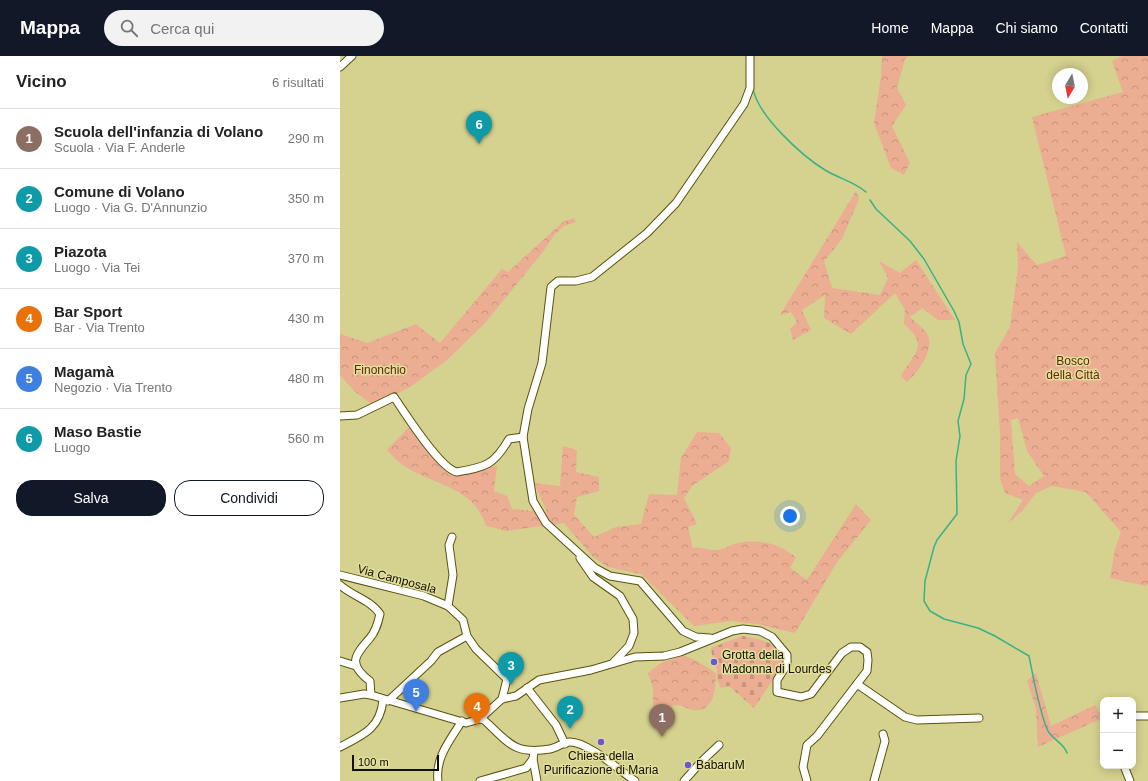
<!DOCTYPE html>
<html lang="it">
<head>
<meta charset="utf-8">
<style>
  body { margin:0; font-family:Helvetica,sans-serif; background:#f2f2f2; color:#222 }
  .controls { position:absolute; right:12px; bottom:12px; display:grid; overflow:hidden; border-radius:8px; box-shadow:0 2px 10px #0003 }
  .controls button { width:36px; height:36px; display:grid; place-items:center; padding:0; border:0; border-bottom:1px solid #e0e0e0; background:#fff; color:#222; font:20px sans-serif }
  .compass { position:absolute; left:712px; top:12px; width:36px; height:36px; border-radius:50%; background:#fff; box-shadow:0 2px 10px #0003; rotate:190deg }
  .scale { position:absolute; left:12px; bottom:10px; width:87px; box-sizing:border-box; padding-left:4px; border:2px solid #100e00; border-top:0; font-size:11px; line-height:14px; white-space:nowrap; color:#100e00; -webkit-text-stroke:3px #e2de9b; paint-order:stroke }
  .you { position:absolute; left:450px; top:460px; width:14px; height:14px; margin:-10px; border:3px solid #fff; border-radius:50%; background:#1a73e8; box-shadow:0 0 0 6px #1a73e833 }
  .badge { display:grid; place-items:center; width:26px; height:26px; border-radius:50%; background:#111827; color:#fff; font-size:13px; font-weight:700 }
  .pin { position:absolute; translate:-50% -33px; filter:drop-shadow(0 1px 2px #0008) }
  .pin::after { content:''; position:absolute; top:21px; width:14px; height:12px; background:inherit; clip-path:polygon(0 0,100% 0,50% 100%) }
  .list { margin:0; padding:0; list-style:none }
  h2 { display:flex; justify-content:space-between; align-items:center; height:52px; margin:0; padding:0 16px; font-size:17px }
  h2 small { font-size:13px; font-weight:400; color:#767676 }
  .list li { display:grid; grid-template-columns:26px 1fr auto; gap:12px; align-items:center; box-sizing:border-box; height:60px; padding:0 16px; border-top:1px solid #e0e0e0 }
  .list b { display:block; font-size:15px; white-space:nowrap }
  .list p { margin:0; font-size:13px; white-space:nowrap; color:#767676 }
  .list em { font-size:13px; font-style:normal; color:#767676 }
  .actions { display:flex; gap:8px; padding:12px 16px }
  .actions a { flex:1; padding:9px 0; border:1px solid #111827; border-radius:16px; text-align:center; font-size:14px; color:#111827 }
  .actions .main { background:#111827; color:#fff }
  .icon { flex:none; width:22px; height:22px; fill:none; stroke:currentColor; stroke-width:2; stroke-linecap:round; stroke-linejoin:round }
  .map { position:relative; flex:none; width:808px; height:725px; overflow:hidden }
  header { display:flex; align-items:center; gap:24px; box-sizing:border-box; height:56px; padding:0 20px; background:#111827; color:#fff }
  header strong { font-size:19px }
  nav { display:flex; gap:22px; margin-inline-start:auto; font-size:14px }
  .search { width:280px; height:36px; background:#f2f2f2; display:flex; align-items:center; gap:10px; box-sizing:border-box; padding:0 14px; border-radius:22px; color:#767676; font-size:15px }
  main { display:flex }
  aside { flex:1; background:#fff }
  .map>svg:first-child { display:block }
  .forest { fill:url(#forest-crowns); fill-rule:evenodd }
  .cemetery { fill:url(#cemetery-stones) }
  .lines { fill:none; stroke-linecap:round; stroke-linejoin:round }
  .stream { stroke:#38b286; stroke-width:1.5 }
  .minor-casing { stroke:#58530d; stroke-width:9 }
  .minor { stroke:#fff; stroke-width:7 }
  .poi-dot { fill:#6958d1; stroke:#e2de9b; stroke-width:1.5 }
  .labels { text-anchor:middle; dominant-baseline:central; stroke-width:3; stroke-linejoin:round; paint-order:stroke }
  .park-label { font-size:12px; fill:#622809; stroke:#e2de9b }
  .street-label { font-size:12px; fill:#100e00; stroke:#e2de9b }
  .poi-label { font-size:12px; fill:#100e00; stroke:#e2de9b; text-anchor:start }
</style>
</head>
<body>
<header>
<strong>Mappa</strong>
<div class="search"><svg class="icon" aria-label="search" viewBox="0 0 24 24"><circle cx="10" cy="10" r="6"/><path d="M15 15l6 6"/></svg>Cerca qui</div>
<nav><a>Home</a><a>Mappa</a><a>Chi siamo</a><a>Contatti</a></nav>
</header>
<main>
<aside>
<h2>Vicino<small>6 risultati</small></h2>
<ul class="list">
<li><span class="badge" style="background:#8d6e63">1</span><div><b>Scuola dell'infanzia di Volano</b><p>Scuola · Via F. Anderle</p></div><em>290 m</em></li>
<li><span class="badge" style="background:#0f9aa8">2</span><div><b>Comune di Volano</b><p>Luogo · Via G. D'Annunzio</p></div><em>350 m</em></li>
<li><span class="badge" style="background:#0f9aa8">3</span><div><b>Piazota</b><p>Luogo · Via Tei</p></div><em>370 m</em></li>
<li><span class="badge" style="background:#e8710a">4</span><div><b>Bar Sport</b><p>Bar · Via Trento</p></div><em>430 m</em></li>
<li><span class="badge" style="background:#3f7fe0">5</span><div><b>Magamà</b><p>Negozio · Via Trento</p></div><em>480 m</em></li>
<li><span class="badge" style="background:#0f9aa8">6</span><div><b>Maso Bastie</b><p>Luogo</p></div><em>560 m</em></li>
</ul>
<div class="actions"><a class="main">Salva</a><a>Condividi</a></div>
</aside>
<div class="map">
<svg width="808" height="725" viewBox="0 0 808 725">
  <defs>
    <pattern id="forest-crowns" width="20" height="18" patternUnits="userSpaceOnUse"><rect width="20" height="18" fill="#ebae93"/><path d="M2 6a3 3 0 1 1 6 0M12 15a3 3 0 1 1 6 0" fill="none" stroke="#c8947d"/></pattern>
    <pattern id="cemetery-stones" width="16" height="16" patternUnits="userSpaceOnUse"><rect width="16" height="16" fill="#ebae93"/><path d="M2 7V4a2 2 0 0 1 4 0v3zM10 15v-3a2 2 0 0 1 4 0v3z" fill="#c8947d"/></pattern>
  </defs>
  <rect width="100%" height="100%" fill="#d5d18f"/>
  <g class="forest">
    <path d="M 542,0 L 569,0 L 565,3 L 557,32 L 566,49 L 552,70 L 570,107 L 564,119 L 551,112 L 534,67 L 541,20 Z"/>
    <path d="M 782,0 L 808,0 L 808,527 L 806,530 L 770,522 L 775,493 L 781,476 L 746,436 L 712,430 L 696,437 L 682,455 L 668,467 L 683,444 L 665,437 L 660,423 L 660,377 L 655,297 L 670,271 L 678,211 L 677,186 L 697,209 L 726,200 L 692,61 L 783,36 L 772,5 ZM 678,362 L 687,395 L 704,420 L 689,430 L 675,418 L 671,364 Z"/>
    <path d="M 516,135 L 519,143 L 502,183 L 484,205 L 492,232 L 540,239 L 548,222 L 539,205 L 560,217 L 576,204 L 615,264 L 598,264 L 582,252 L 570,261 C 575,266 582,271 586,276 C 597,291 578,316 567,326 L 561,320 C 574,296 590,291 564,268 L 565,254 L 555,237 L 511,278 L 484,262 L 485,239 L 462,254 L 471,274 L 453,284 L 450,273 L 457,266 L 451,256 L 440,259 Z"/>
    <path d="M 234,162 L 236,166 L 224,170 L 215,178 L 202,197 L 145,267 L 107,304 L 70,331 L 34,350 L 14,335 L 0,319 L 0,278 L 27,287 L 76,268 L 100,287 L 162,213 L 168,216 L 223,166 Z"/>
    <path d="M 69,371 L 108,418 L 157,410 L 154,435 L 167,440 L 172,453 L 207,456 L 194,427 L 220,430 L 223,390 L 237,394 L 236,416 L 259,421 L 259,435 L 237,441 L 234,459 L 254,481 L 276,471 L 301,468 L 309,438 L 337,439 L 341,402 L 357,376 L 379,377 L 391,392 L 389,405 L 352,430 L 344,442 L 357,468 L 348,471 L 353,492 C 362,490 369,495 377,494 C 384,494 391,488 398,487 C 421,483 437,487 456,501 L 450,512 L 467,524 L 516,448 L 531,464 L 497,506 L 455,577 L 417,568 L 391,565 L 354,570 L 301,518 L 268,511 L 253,501 L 224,467 L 166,475 L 146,470 C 133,429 93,430 63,409 C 57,405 52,399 47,394 Z"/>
    <path d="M 343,599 L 355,604 L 376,617 C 376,632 374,657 353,654 C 348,653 343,650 338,649 C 332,649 322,654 317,656 L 313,649 L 313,632 L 308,617 L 321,607 Z"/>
    <path d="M 696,617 L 711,670 L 755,649 L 763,662 L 698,691 L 696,653 L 687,625 Z"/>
  </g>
  <path class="cemetery" d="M 402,580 C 419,583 445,586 442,610 L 414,652 L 389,630 L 381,632 L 377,624 L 377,612 L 374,610 L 371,592 Z"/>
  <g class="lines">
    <g class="stream">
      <path d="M 413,32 C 417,59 462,100 485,114 C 498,122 515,126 526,136"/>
      <path d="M 530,144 L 536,153 L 570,185 L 584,203 L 614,255 L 619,266 L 623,288 L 631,308 L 626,319 L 624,343 L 618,365 L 620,380 L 616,405 L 617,458 L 597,484 L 594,491 L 585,525 L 584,545 L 590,555 L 604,563 L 638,572 L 655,580 L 689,600 C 694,624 698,650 707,673 C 711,683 724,687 727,697"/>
    </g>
    <defs>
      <g id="minor">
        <path d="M 0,11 L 12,0"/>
        <path d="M 0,360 L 17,359 L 54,341 C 65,357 100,413 117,416 C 146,411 154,409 169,383 L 183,381"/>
        <path d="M 240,502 L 253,521 L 280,540 L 293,563 L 294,577 L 289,590 L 273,607"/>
        <path d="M 0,519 L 84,540 L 108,550 L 123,564 L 127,580 L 136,593 L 167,623 L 162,643"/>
        <path d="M 0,529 C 12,540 31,544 40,558 C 38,567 36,575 30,582 C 15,599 7,608 30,625 L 31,639"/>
        <path d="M 108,550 L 113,519 L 109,489 L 112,481"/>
        <path d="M 370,582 L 356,581 L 343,575 L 300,525 L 270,520 L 255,512 L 206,467 L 193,445 L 183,381 L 188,353 L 202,307 L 211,231 L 218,225 L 236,225 L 252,221 L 307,177 L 336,147 L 404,48 L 410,32 L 410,0"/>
        <path d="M 0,605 L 16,610"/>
        <path d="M 517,628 L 565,661 L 577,664 L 639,662"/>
        <path d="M 187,632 L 216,669 L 225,688"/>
        <path d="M 0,642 L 24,638 L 31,639 L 126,667 L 140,663 L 162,643 L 176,640 L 199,624 L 251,614 L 295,601 L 324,600 L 340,596 L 392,575 L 403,573 L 420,575 L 432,581 L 447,599 L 447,609 L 437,624 L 437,636 L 461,641 L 471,638 L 502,597 L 511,591 L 520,591 L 527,596 L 528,604 L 527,615 L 477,680 L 467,689 L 463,711 L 467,725"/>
        <path d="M 48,645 L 91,605 L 98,596 L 127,580"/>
        <path d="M 793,660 L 808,660"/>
        <path d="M 140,663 L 144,664 C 169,687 174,699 210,693 C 216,692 224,686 230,686 C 248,686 279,714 295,725"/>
        <path d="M 0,691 C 23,679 40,673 43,644"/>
        <path d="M 193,703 L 197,725"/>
        <path d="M 784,710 L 790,725"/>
        <path d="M 98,725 C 95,702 110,684 122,665"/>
        <path d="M 140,725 L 186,712 L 193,703 L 194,695"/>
        <path d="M 344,725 L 361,706 L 379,689"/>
        <path d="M 534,725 L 545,685 L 543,678"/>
      </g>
    </defs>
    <use href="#minor" class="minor-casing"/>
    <use href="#minor" class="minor"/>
  </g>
  <g class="poi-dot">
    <circle cx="374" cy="606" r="4"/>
    <circle cx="261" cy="686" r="4"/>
    <circle cx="348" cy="709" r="4"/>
  </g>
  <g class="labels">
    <g class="park-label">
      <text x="733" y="305">Bosco<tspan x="733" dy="14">della Città</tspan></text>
      <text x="40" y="314">Finonchio</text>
    </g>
    <g class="street-label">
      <text transform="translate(57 523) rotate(15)">Via Camposala</text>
    </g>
    <g class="poi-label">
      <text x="382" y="599">Grotta della<tspan x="382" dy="14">Madonna di Lourdes</tspan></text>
      <text x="261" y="700" text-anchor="middle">Chiesa della<tspan x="261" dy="14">Purificazione di Maria</tspan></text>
      <text x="356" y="709">BabaruM</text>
    </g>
  </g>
</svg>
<div class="controls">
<button>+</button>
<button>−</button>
</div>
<svg class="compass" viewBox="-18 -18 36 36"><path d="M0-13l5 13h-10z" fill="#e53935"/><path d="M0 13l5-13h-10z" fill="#767676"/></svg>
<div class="scale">100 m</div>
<div class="you"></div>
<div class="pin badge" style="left:322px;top:681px;background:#8d6e63">1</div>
<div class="pin badge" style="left:230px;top:673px;background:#0f9aa8">2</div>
<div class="pin badge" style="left:171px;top:629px;background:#0f9aa8">3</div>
<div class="pin badge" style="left:137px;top:670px;background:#e8710a">4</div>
<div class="pin badge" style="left:76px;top:656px;background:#3f7fe0">5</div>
<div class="pin badge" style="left:139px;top:88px;background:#0f9aa8">6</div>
</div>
</main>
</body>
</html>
